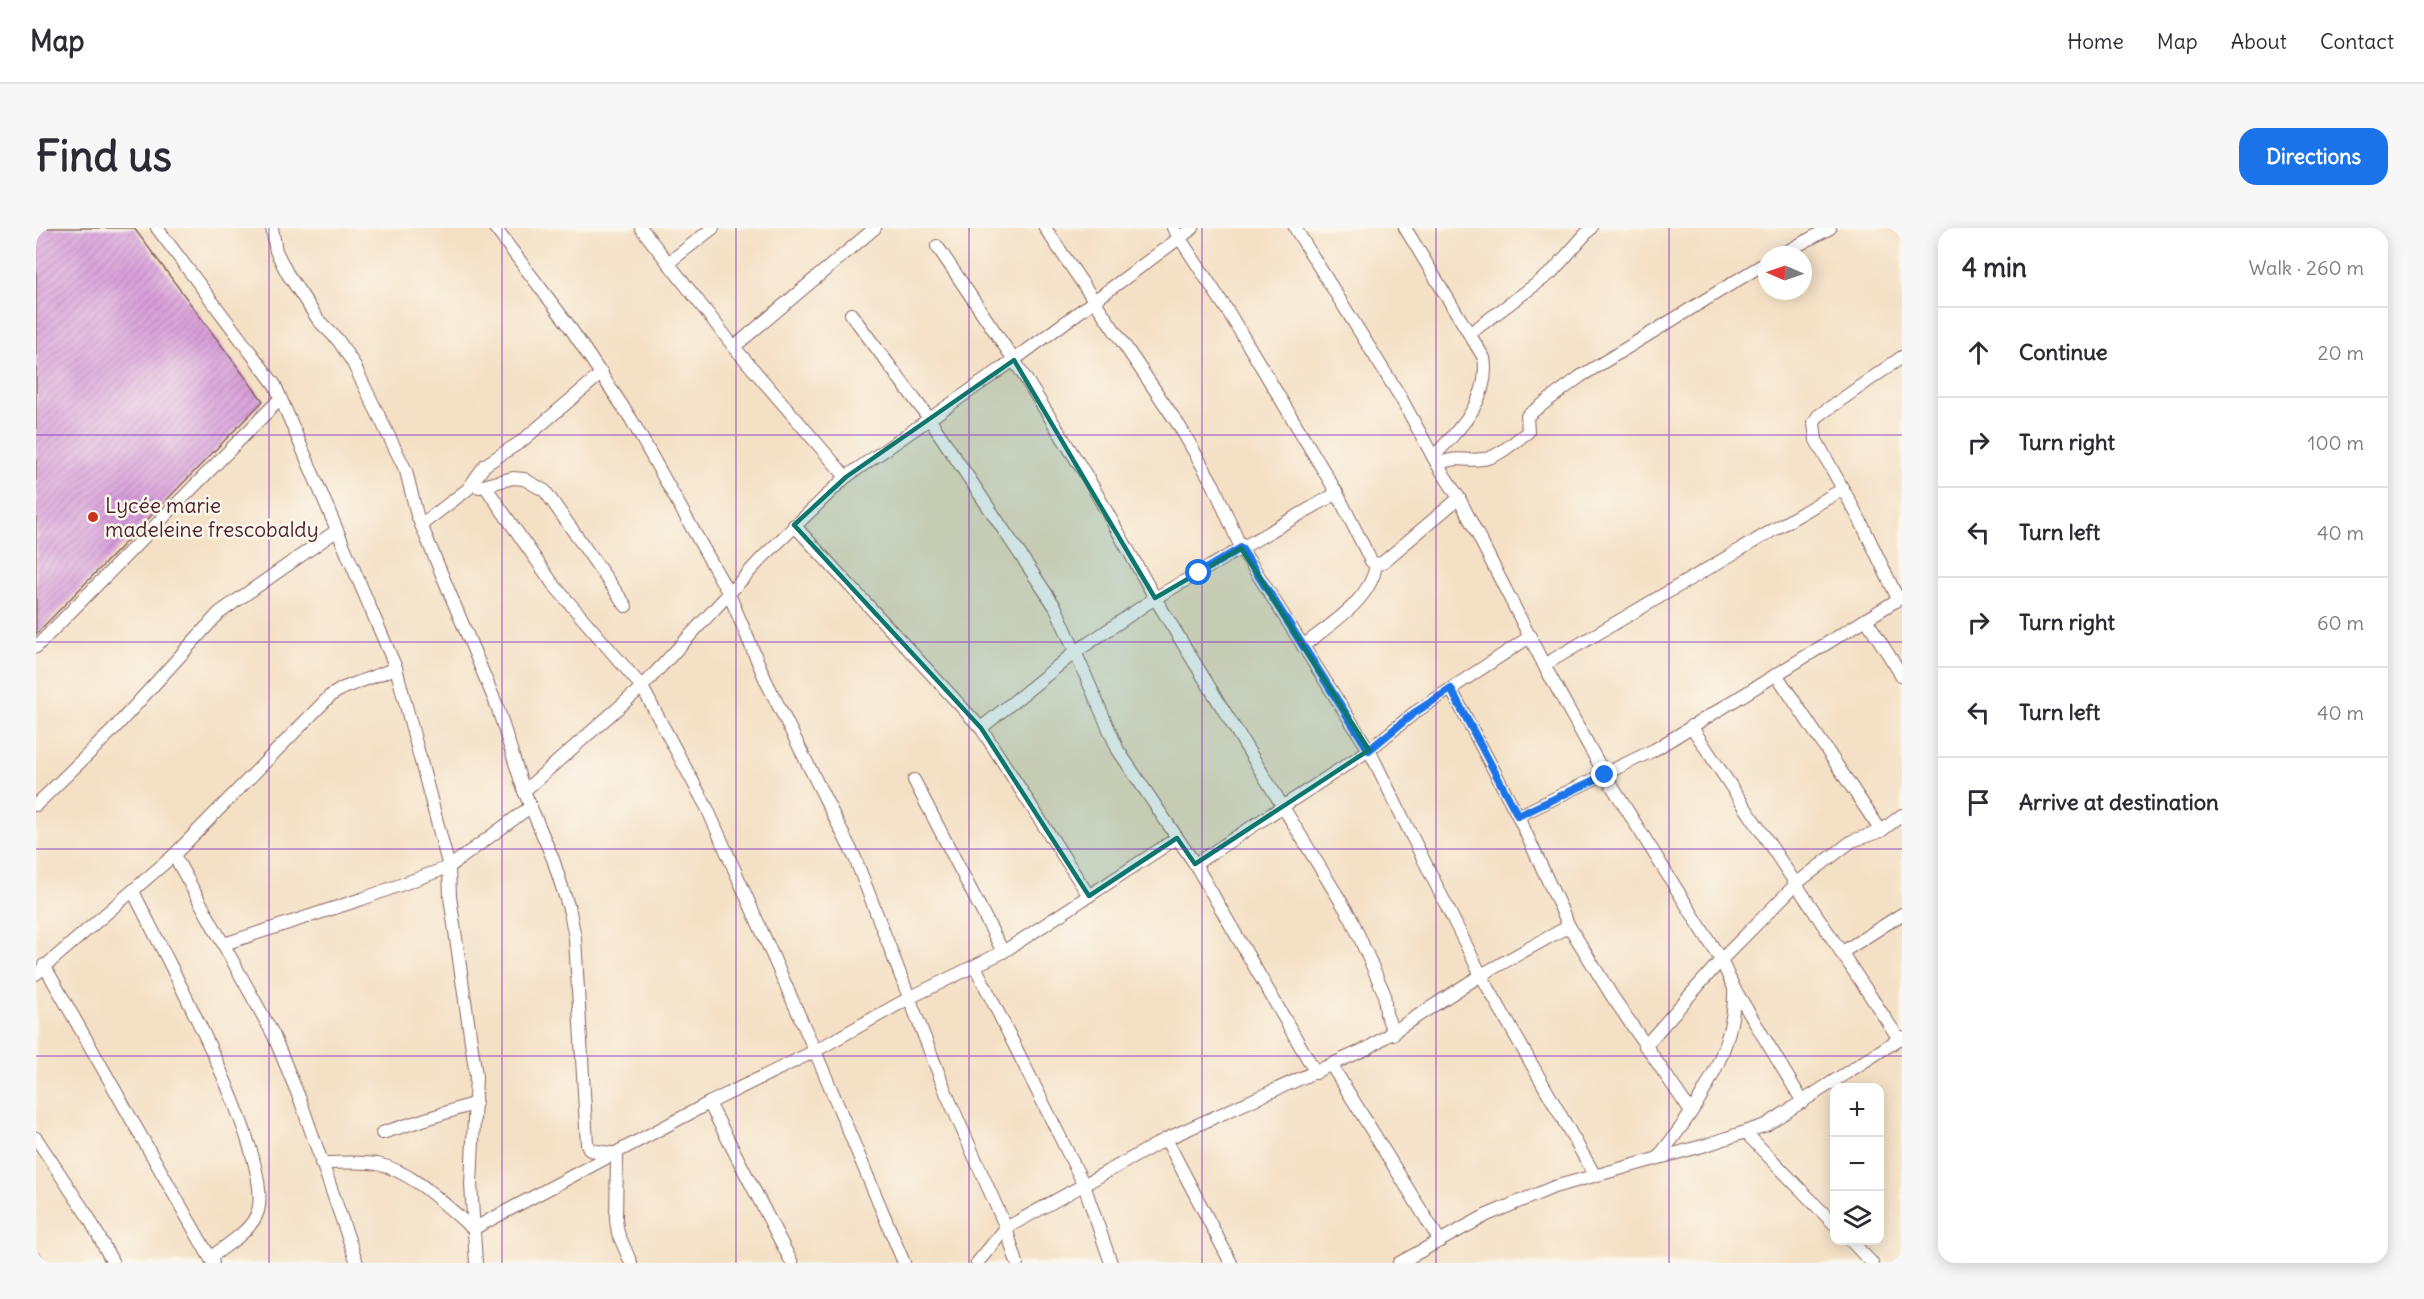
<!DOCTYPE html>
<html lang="en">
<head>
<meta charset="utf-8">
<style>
  body { margin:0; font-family:Delius,sans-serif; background:#f7f7f7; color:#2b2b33 }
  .controls { position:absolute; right:18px; bottom:18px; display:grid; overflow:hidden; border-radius:12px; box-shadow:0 3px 15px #0003 }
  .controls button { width:54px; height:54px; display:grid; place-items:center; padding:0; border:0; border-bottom:2px solid #e1e1e2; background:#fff; color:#2b2b33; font:30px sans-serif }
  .compass { position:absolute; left:1722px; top:18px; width:54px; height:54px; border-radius:50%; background:#fff; box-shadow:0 3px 15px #0003; rotate:272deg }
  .stop { position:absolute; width:18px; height:18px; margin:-14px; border:4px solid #1a73e8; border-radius:50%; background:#fff }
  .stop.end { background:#1a73e8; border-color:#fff; box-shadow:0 2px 6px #0008 }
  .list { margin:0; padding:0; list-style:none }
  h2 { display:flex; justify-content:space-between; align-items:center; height:78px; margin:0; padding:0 24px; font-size:26px }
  h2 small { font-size:20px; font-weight:400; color:#7c7c81 }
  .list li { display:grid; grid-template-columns:39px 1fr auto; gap:18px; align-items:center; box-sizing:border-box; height:90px; padding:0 24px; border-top:2px solid #e1e1e2 }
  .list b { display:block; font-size:22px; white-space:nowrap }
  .list em { font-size:20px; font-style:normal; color:#7c7c81 }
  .icon { flex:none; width:33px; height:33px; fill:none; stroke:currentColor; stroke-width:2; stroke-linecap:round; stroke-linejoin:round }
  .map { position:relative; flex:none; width:1866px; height:1035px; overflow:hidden; border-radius:18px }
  header { display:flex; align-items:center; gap:36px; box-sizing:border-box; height:84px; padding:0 30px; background:#fff; border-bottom:2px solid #e1e1e2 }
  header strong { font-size:28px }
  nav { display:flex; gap:33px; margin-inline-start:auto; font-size:21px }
  .intro { display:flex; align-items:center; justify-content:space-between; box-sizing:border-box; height:144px; padding:0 36px }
  h1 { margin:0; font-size:42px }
  .button { padding:15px 27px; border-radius:18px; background:#1a73e8; color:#fff; font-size:21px; font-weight:700 }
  main { display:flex; gap:36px; padding:0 36px }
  aside { flex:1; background:#fff; border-radius:18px; box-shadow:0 3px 15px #0003 }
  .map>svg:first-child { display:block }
  .building { fill:url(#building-hatch) }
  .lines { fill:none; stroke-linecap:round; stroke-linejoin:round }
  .street-casing { stroke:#866361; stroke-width:14 }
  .street { stroke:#fff; stroke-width:12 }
  .route { stroke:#1a73e8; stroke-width:8 }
  .marked { fill:#0f766e; fill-opacity:0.2; stroke:#0f766e; stroke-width:4.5; stroke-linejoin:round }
  .grid { fill:none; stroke:#7b2cbf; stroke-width:1.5; stroke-opacity:0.55 }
  .poi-dot { fill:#c8321e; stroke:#fbf7ec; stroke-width:2 }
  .labels { text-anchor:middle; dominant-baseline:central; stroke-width:5; stroke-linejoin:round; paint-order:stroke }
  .poi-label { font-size:21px; fill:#4a1f2b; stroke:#fbf7ec; text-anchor:start }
</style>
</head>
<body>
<header>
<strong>Map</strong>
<nav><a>Home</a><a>Map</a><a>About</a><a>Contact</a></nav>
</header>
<div class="intro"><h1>Find us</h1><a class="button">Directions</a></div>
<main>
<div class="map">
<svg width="1866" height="1035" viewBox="0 0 1866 1035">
  <defs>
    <pattern id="building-hatch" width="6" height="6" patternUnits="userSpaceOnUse" patternTransform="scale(1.5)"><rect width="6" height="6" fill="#d89fdb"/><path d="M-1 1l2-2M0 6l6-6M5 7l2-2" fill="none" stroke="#b181b2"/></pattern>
  </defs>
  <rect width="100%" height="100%" fill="#fbf7ec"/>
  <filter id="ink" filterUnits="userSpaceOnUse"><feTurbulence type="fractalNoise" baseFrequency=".0167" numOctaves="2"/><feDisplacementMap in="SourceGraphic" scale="12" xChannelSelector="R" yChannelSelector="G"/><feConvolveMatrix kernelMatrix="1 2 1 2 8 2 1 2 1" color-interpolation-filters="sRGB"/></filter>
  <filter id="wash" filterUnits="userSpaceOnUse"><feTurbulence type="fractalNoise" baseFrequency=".008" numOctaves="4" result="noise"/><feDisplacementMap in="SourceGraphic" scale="24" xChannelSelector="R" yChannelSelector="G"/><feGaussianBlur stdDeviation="1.35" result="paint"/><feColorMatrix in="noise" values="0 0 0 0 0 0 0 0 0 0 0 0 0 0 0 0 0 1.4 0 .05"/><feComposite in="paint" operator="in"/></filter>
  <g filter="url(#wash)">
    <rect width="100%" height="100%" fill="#f4e0c5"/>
    <g id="blocks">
      <path class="building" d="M 0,0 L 98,0 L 227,173 L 0,406 Z"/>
    </g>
  </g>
  <g filter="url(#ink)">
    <use href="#blocks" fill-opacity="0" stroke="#866361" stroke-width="1.5"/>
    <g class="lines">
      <defs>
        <g id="street">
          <path d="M 121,0 L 239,157 L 360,440 L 413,639 L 414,669 L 440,848 L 435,956 L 440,1035"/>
          <path d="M 236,0 L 240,23 L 251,45 L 283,93 L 302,112 L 317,135 L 370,243 L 381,287 L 461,478 L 488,563 L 517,631 L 534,684 L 539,710 L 551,916 L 554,922 L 581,926 L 580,992 L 582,1005 L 595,1035"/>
          <path d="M 459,0 L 531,95 L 595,191 L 693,366 L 730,453 L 819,630 L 911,867 L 970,1000 L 981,1035"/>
          <path d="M 605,0 L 698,119 L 810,249"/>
          <path d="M 1009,0 L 1144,199 L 1178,258 L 1205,320 L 1333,522 L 1445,747 L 1558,946"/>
          <path d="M 1137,0 L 1193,85 L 1301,265 L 1335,333 L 1340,336"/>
          <path d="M 1259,0 L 1365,170 L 1401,236 L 1423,270 L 1508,437 L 1569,547 L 1685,732 L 1698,760 L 1767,874"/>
          <path d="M 1369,0 L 1448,130 C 1455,171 1423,202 1397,229"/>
          <path d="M 901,18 L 978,132 L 1053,252 L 1119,370 L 1315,690 L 1348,765 L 1350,786 L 1358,806"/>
          <path d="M 1744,27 L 1794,0"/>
          <path d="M 632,35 L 677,0"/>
          <path d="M 815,86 L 892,189 L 1020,380 L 1082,522 L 1159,636 L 1280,845"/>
          <path d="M 1433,106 L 1515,45 L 1555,0"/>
          <path d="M 698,119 L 839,0"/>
          <path d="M 1401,236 C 1425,227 1426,234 1447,231 C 1462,230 1480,212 1492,204 L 1491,188 L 1545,148 L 1731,34"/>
          <path d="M 449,258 L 517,356 L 606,459 L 671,580 L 779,823 L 868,1035"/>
          <path d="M 443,259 L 477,250 L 488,251 L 509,263 L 590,378"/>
          <path d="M 385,297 L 432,261 L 449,237 L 486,213 L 566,145"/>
          <path d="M 758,297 L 945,500 L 1053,668"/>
          <path d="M 1340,336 L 1346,335 L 1423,270"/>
          <path d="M 1862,371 L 1825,294 L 1780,212 L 1778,195 L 1782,188 L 1866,129"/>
          <path d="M 1830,391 L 1866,448"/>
          <path d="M 1267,418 C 1293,397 1336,372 1340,336"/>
          <path d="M 0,419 L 244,171"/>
          <path d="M 1508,437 L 1807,261"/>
          <path d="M 1740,446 L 1845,603"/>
          <path d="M 1415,461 L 1482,588 L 1533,698 L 1576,768 L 1655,884"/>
          <path d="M 1655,498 L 1863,811"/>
          <path d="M 945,500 L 1038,425 L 1119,370 L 1301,265"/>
          <path d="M 878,552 L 967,724"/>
          <path d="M 488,563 L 606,459 L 726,330 L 810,249 L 978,132 L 1157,0"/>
          <path d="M 0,577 L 76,503 L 183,385 L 300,303"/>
          <path d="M 1482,588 L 1618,522 L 1866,369"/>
          <path d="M 138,627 L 237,806 L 265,874 L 321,1035"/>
          <path d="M 1159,636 L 1333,522 L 1378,485 L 1495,408"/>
          <path d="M 97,663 C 126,723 238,926 222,983 C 216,1003 190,1017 174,1030"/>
          <path d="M 188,716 L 326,671 L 413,639 L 494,579"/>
          <path d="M 1805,725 L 1866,686"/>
          <path d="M 8,737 L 177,1035"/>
          <path d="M 939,738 L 1048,957 L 1075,1035"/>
          <path d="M 0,746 L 138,627 L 294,468 L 307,460 L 360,440"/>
          <path d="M 1609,818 L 1685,732 L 1761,655 L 1816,613 L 1845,603 L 1866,587"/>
          <path d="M 1296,838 L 1404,1013"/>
          <path d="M 673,875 L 756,1035"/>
          <path d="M 346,905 L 440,875"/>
          <path d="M 1710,905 L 1798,996"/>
          <path d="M 0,910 L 53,990 L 77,1035"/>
          <path d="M 1130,911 L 1195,1035"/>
          <path d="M 1622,929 C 1659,884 1700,822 1698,761"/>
          <path d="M 285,935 C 303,935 323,933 341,936 C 377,943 410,978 437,1001 L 673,875 L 779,823 L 875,769 L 967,724 L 1141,610"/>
          <path d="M 1814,1012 L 1836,1035"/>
          <path d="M 0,1031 L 2,1035"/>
          <path d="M 941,1035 L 970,1000 L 1130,911 L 1332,820 L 1445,747 L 1533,698"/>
          <path d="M 1363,1035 L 1451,987 L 1518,959 L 1670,917 L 1730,897 L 1866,809"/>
        </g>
      </defs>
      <use href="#street" class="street-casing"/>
      <use href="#street" class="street"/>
    </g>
  </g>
  <g class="lines" filter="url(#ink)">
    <path class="route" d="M 1163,345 L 1205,320 L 1333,522 L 1378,485 L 1415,461 L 1482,588 L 1569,547"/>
  </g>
  <path class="marked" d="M 978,132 L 1119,370 L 1205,320 L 1333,522 L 1159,636 L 1141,610 L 1053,668 L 945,500 L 758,297 L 810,249 Z"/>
  <path class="grid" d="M 233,0 L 233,1035M 466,0 L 466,1035M 700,0 L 700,1035M 933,0 L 933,1035M 1166,0 L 1166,1035M 1400,0 L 1400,1035M 1633,0 L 1633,1035M 0,207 L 1866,207M 0,414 L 1866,414M 0,621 L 1866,621M 0,828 L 1866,828"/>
  <circle class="poi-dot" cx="57" cy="289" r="6"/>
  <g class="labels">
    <g class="poi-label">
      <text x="69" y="277">Lycée marie<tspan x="69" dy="24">madeleine frescobaldy</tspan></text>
    </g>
  </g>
</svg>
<div class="controls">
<button>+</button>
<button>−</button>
<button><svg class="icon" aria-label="layers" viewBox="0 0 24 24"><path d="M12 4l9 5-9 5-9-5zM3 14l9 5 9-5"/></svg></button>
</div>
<svg class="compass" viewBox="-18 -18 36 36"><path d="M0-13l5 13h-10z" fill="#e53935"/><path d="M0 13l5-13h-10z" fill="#7c7c81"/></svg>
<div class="stop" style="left:1163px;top:345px"></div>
<div class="stop end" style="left:1569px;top:547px"></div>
</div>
<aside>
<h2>4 min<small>Walk · 260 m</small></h2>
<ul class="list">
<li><svg class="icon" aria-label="ahead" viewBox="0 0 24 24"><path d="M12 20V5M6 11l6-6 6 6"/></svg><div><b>Continue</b></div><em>20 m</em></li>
<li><svg class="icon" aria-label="right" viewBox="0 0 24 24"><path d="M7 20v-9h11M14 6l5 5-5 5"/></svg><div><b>Turn right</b></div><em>100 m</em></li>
<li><svg class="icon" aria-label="left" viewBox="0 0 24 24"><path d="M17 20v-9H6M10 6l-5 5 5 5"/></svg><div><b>Turn left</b></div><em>40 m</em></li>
<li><svg class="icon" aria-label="right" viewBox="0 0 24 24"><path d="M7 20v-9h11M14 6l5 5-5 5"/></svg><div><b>Turn right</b></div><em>60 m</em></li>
<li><svg class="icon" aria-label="left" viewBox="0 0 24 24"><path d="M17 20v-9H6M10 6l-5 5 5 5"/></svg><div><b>Turn left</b></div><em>40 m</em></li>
<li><svg class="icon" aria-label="arrive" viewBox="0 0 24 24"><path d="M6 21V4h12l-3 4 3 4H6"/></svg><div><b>Arrive at destination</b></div></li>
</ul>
</aside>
</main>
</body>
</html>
